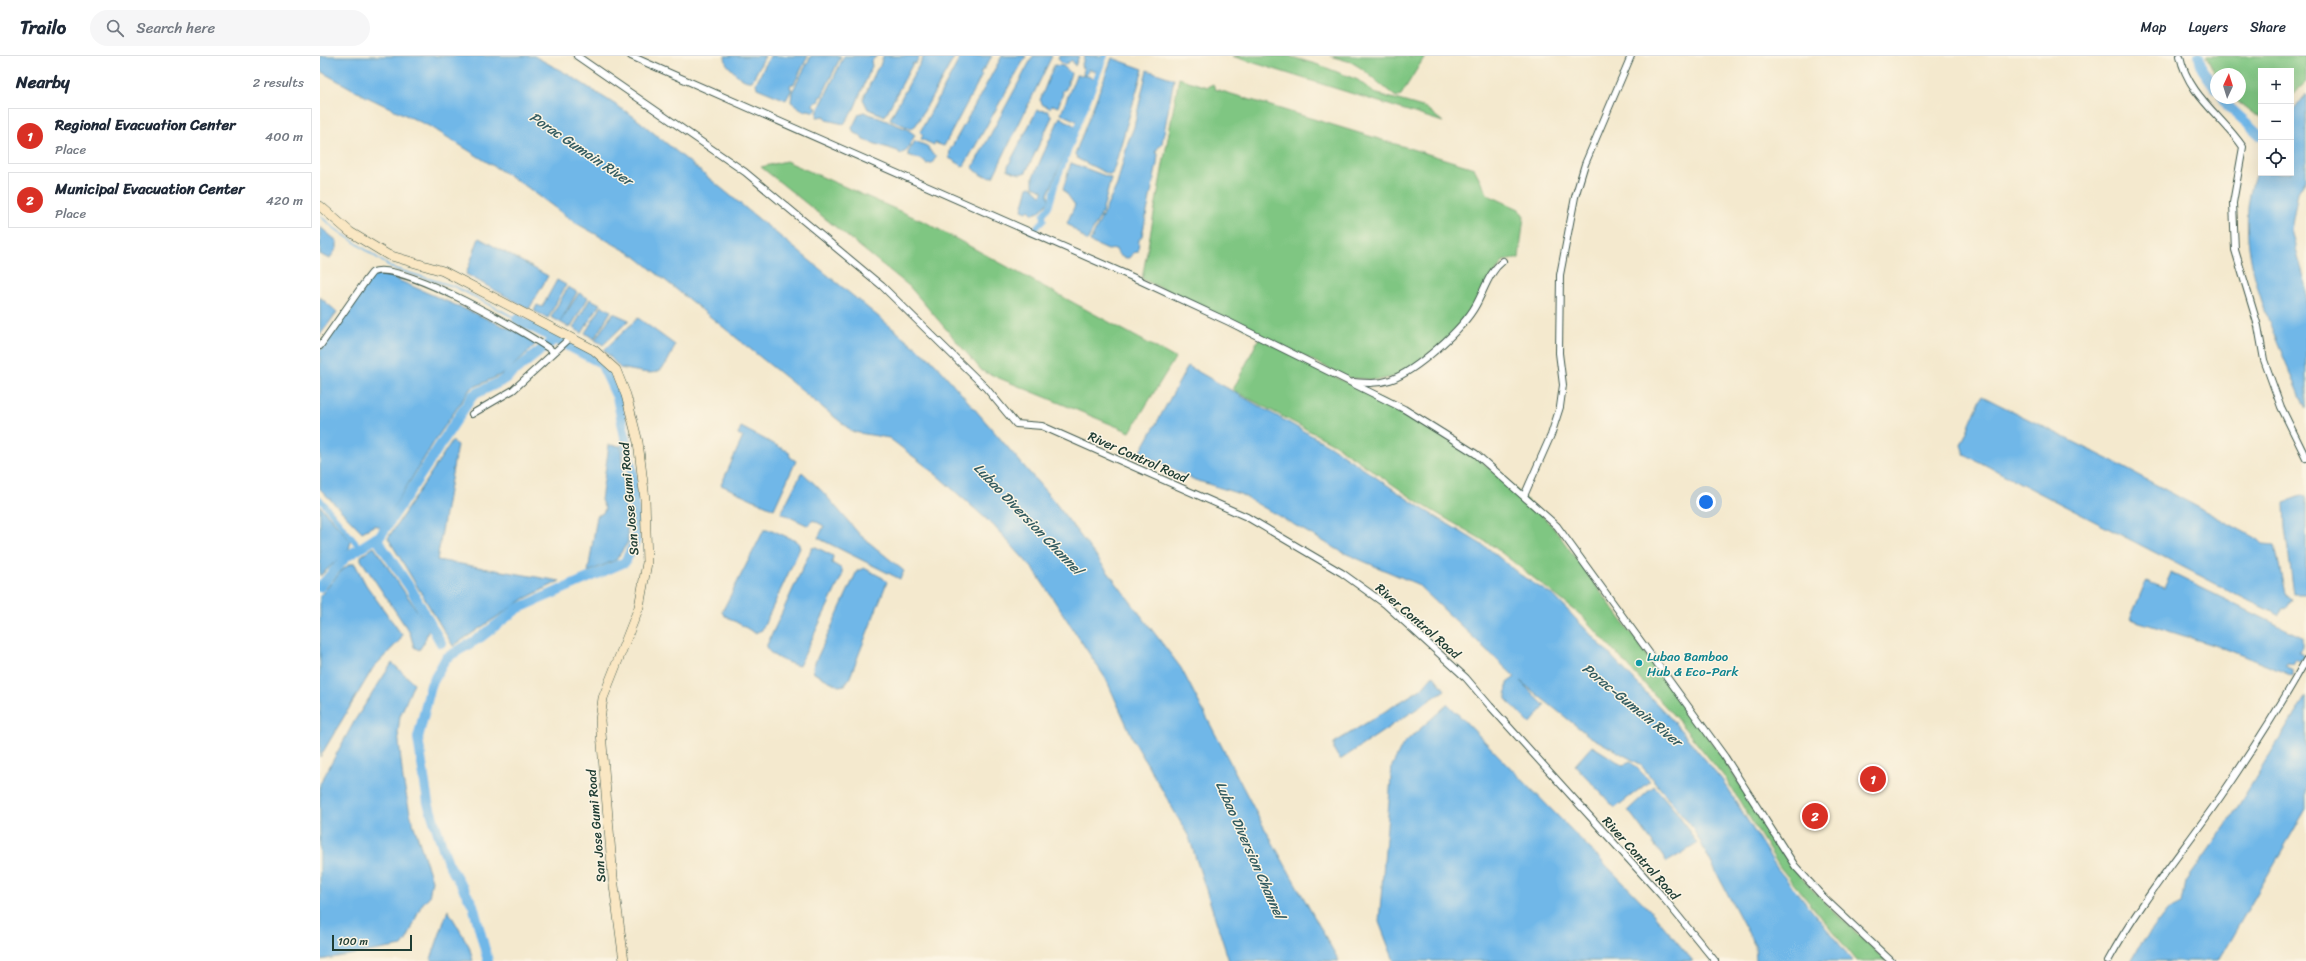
<!DOCTYPE html>
<html lang="en">
<head>
<meta charset="utf-8">
<style>
  body { margin:0; font-family:Sriracha,sans-serif; background:#f6f6f7; color:#1f2937 }
  .controls { position:absolute; right:12px; top:12px; display:grid; overflow:hidden; border-radius:0px; box-shadow:0 4px 16px #0002 }
  .controls button { width:36px; height:36px; display:grid; place-items:center; padding:0; border:0; border-bottom:1px solid #e0e1e3; background:#fff; color:#1f2937; font:20px sans-serif }
  .compass { position:absolute; left:1890px; top:12px; width:36px; height:36px; border-radius:50%; background:#fff; box-shadow:0 4px 16px #0002; rotate:4deg }
  .scale { position:absolute; left:12px; bottom:10px; width:80px; box-sizing:border-box; padding-left:4px; border:2px solid #1f3d34; border-top:0; font-size:11px; line-height:14px; white-space:nowrap; color:#1f3d34; -webkit-text-stroke:3px #fcf5e5; paint-order:stroke }
  .you { position:absolute; left:1386px; top:446px; width:14px; height:14px; margin:-10px; border:3px solid #fff; border-radius:50%; background:#1a73e8; box-shadow:0 0 0 6px #1a73e833 }
  .badge { display:grid; place-items:center; width:26px; height:26px; border-radius:50%; background:#d93025; color:#fff; font-size:13px; font-weight:700 }
  .pin { position:absolute; translate:-50% -50%; border:2px solid #fff; box-shadow:0 1px 4px #0006 }
  .list { margin:0; padding:0; list-style:none }
  h2 { display:flex; justify-content:space-between; align-items:center; height:52px; margin:0; padding:0 16px; font-size:17px }
  h2 small { font-size:13px; font-weight:400; color:#747a83 }
  .list li { display:grid; grid-template-columns:26px 1fr auto; gap:12px; align-items:center; box-sizing:border-box; height:56px; margin:0 8px 8px; padding:0 8px; border:1px solid #e0e1e3; border-radius:0px }
  .list b { display:block; font-size:15px; white-space:nowrap }
  .list p { margin:0; font-size:13px; white-space:nowrap; color:#747a83 }
  .list em { font-size:13px; font-style:normal; color:#747a83 }
  .icon { flex:none; width:22px; height:22px; fill:none; stroke:currentColor; stroke-width:2; stroke-linecap:round; stroke-linejoin:round }
  .map { position:relative; flex:none; width:1986px; height:905px; overflow:hidden }
  header { display:flex; align-items:center; gap:24px; box-sizing:border-box; height:56px; padding:0 20px; background:#fff; border-bottom:1px solid #e0e1e3 }
  header strong { font-size:19px }
  nav { display:flex; gap:22px; margin-inline-start:auto; font-size:14px }
  .search { width:280px; height:36px; background:#f6f6f7; display:flex; align-items:center; gap:10px; box-sizing:border-box; padding:0 14px; border-radius:22px; color:#747a83; font-size:15px }
  main { display:flex }
  aside { flex:1; background:#fff }
  .map>svg:first-child { display:block }
  .green { fill:#7fc682; stroke:#4f825b }
  .water { fill:#70b7e8; stroke:#487a8e }
  .lines { fill:none; stroke-linecap:round; stroke-linejoin:round }
  .stream { stroke:#70b7e8; stroke-width:1.5 }
  .canal { stroke:#70b7e8; stroke-width:5.5 }
  .river { stroke:#70b7e8; stroke-width:10 }
  .street-casing { stroke:#3f574b; stroke-width:8 }
  .secondary-casing { stroke:#3f574b; stroke-width:10 }
  .street { stroke:#fff; stroke-width:6 }
  .secondary { stroke:#fae7c3; stroke-width:9 }
  .culture-dot { fill:#0f9aa8; stroke:#fcf5e5; stroke-width:1.5 }
  .labels { text-anchor:middle; dominant-baseline:central; stroke-width:3; stroke-linejoin:round; paint-order:stroke }
  .street-label { font-size:13px; fill:#1f3d34; stroke:#fcf5e5 }
  .culture-label { font-size:13px; fill:#0d838f; stroke:#fcf5e5; text-anchor:start }
  .water-label { font-size:14px; font-style:italic; fill:#335c61; stroke:#fcf5e5 }
</style>
</head>
<body>
<header>
<strong>Trailo</strong>
<div class="search"><svg class="icon" aria-label="search" viewBox="0 0 24 24"><circle cx="10" cy="10" r="6"/><path d="M15 15l6 6"/></svg>Search here</div>
<nav><a>Map</a><a>Layers</a><a>Share</a></nav>
</header>
<main>
<aside>
<h2>Nearby<small>2 results</small></h2>
<ul class="list">
<li><span class="badge">1</span><div><b>Regional Evacuation Center</b><p>Place</p></div><em>400 m</em></li>
<li><span class="badge">2</span><div><b>Municipal Evacuation Center</b><p>Place</p></div><em>420 m</em></li>
</ul>
</aside>
<div class="map">
<svg width="1986" height="905" viewBox="0 0 1986 905">
  <rect width="100%" height="100%" fill="#fcf5e5"/>
  <filter id="ink" filterUnits="userSpaceOnUse"><feTurbulence type="fractalNoise" baseFrequency=".025" numOctaves="2"/><feDisplacementMap in="SourceGraphic" scale="8" xChannelSelector="R" yChannelSelector="G"/><feConvolveMatrix kernelMatrix="1 2 1 2 8 2 1 2 1" color-interpolation-filters="sRGB"/></filter>
  <filter id="wash" filterUnits="userSpaceOnUse"><feTurbulence type="fractalNoise" baseFrequency=".012" numOctaves="4" result="noise"/><feDisplacementMap in="SourceGraphic" scale="16" xChannelSelector="R" yChannelSelector="G"/><feGaussianBlur stdDeviation="0.9" result="paint"/><feColorMatrix in="noise" values="0 0 0 0 0 0 0 0 0 0 0 0 0 0 0 0 0 1.4 0 .05"/><feComposite in="paint" operator="in"/></filter>
  <g filter="url(#wash)">
    <rect width="100%" height="100%" fill="#f4e9ce"/>
    <g class="green">
      <path d="M 912,0 L 968,0 L 999,9 L 1038,24 L 1054,37 L 1106,52 L 1123,66 Z"/>
      <path d="M 1010,0 L 1105,0 L 1081,39 L 1076,41 L 1041,12 L 1031,6 Z"/>
      <path d="M 1886,0 L 1986,0 L 1986,26 L 1971,40 L 1971,15 L 1941,15 L 1941,61 L 1934,58 L 1913,42 L 1920,42 L 1920,18 L 1896,18 L 1896,20 Z"/>
      <path d="M 859,22 L 887,31 L 893,28 L 895,33 L 1154,112 L 1168,139 L 1199,153 L 1204,160 L 1199,202 L 1183,205 L 1155,250 L 1129,283 L 1082,319 L 1059,324 L 1029,322 L 822,223 Z"/>
      <path d="M 466,105 L 607,167 L 855,302 L 810,376 L 662,315 L 589,230 L 441,111 Z"/>
      <path d="M 939,282 L 1083,355 L 1154,399 L 1201,438 L 1233,471 L 1403,702 L 1472,811 L 1502,844 L 1566,905 L 1537,905 L 1459,810 L 1406,723 L 1356,662 L 1262,560 L 1173,490 L 1101,448 L 1014,388 L 913,334 Z"/>
    </g>
    <g class="water">
      <path d="M 0,0 L 214,0 L 249,19 L 313,60 L 615,307 L 733,444 L 861,612 L 940,764 L 1019,905 L 909,905 L 869,781 L 814,685 L 786,623 L 714,514 L 673,469 L 611,414 L 569,382 L 533,376 L 315,200 L 254,166 L 207,131 L 111,71 L 47,41 L 0,15 Z"/>
      <path d="M 405,0 L 445,0 L 432,25 C 422,27 412,14 406,7 Z"/>
      <path d="M 450,0 L 488,0 L 474,28 L 471,28 L 470,32 L 472,33 L 466,44 L 437,32 L 436,27 Z"/>
      <path d="M 491,0 L 521,0 L 502,40 L 499,41 L 500,45 L 494,47 L 493,49 L 497,52 L 495,56 L 488,54 L 484,55 L 471,46 L 472,36 Z"/>
      <path d="M 524,0 L 557,0 L 551,5 L 552,10 L 534,53 L 524,68 L 506,64 L 505,60 L 497,61 L 498,55 Z"/>
      <path d="M 563,0 L 600,0 L 595,8 L 593,7 L 565,60 L 548,53 L 543,43 L 557,13 L 560,10 Z"/>
      <path d="M 604,0 L 635,0 L 596,69 L 591,73 L 570,63 Z"/>
      <path d="M 641,0 L 672,0 L 664,13 L 663,13 L 660,18 L 662,19 L 624,90 L 615,87 L 614,89 L 601,83 L 603,79 L 600,76 Z"/>
      <path d="M 682,0 L 706,0 L 644,110 L 643,110 L 629,102 L 630,94 Z"/>
      <path d="M 713,0 L 732,0 L 673,121 L 661,119 L 653,112 L 654,109 Z"/>
      <path d="M 739,0 L 759,0 L 755,10 L 752,4 L 744,9 L 738,3 Z"/>
      <path d="M 765,0 L 782,0 L 778,17 L 769,13 L 766,19 L 763,18 L 764,12 L 761,11 Z"/>
      <path d="M 792,2 L 823,13 L 795,109 L 792,118 L 788,118 L 758,103 L 755,98 Z"/>
      <path d="M 734,9 L 743,10 L 751,17 L 746,33 L 742,35 L 743,37 L 738,51 L 733,49 L 730,52 L 723,49 L 720,44 Z"/>
      <path d="M 827,14 L 854,23 L 842,87 L 835,96 L 838,98 L 837,108 L 822,180 L 819,184 L 818,196 L 813,197 L 809,202 C 802,202 798,200 796,193 L 788,194 L 770,186 L 797,129 L 808,86 L 814,71 Z"/>
      <path d="M 756,19 L 768,20 L 775,24 L 759,66 L 741,58 Z"/>
      <path d="M 1986,38 L 1986,123 L 1978,136 L 1971,174 L 1986,229 L 1986,353 C 1956,281 1902,183 1941,106 L 1941,117 L 1971,117 L 1971,58 Z"/>
      <path d="M 717,54 L 728,55 L 732,61 L 706,116 L 700,118 L 688,114 L 688,110 Z"/>
      <path d="M 544,56 L 587,73 L 595,79 L 586,95 L 580,98 L 578,95 L 543,84 L 540,79 L 534,77 L 532,72 L 539,58 Z"/>
      <path d="M 740,61 L 755,70 L 755,74 L 728,138 L 729,145 L 719,156 L 713,158 L 709,154 L 707,156 L 702,154 L 708,131 L 711,130 L 721,139 L 723,137 L 723,134 L 713,130 L 713,121 Z"/>
      <path d="M 595,85 L 607,90 L 613,99 L 617,100 L 612,107 L 606,108 L 605,105 L 588,99 L 588,96 Z"/>
      <path d="M 751,107 L 791,122 L 782,157 L 767,185 L 747,167 L 755,149 L 743,133 Z"/>
      <path d="M 0,171 L 17,185 L 17,192 L 10,202 L 7,202 L 0,198 Z"/>
      <path d="M 159,182 L 228,220 L 209,253 L 146,218 Z"/>
      <path d="M 64,218 L 211,282 L 217,287 L 187,316 L 150,333 L 114,386 L 61,472 L 55,469 L 42,476 L 0,433 L 0,295 L 49,224 L 54,219 Z"/>
      <path d="M 237,224 L 246,229 L 228,262 L 214,255 L 217,249 L 222,251 Z"/>
      <path d="M 248,231 L 257,236 L 240,266 L 231,261 Z"/>
      <path d="M 259,237 L 268,242 L 250,272 L 240,266 Z"/>
      <path d="M 0,241 L 17,256 L 0,279 Z"/>
      <path d="M 270,243 L 280,248 L 262,277 L 253,272 Z"/>
      <path d="M 282,250 L 291,255 L 274,283 L 265,277 Z"/>
      <path d="M 293,257 L 309,264 L 283,289 L 275,284 Z"/>
      <path d="M 318,262 L 355,289 C 341,325 335,318 300,312 L 284,294 Z"/>
      <path d="M 868,310 L 1010,390 L 1098,450 L 1169,493 L 1199,518 L 1235,541 L 1353,665 L 1403,725 L 1457,812 L 1533,905 L 1436,905 L 1435,890 L 1373,772 L 1320,708 L 1269,680 L 1200,625 L 1225,650 L 1210,668 L 1186,643 L 1187,627 L 1195,621 L 1097,528 L 1022,496 L 920,438 L 875,424 L 820,397 Z"/>
      <path d="M 1662,340 L 1788,403 L 1939,484 L 1943,488 L 1955,489 L 1965,538 L 1972,544 L 1966,553 L 1964,552 L 1959,559 L 1929,545 L 1644,398 L 1641,389 Z"/>
      <path d="M 421,371 L 469,396 L 470,401 L 476,405 L 454,453 L 401,429 L 423,381 L 418,378 Z"/>
      <path d="M 132,385 L 137,389 L 117,504 L 240,525 L 204,543 L 133,590 L 68,482 Z"/>
      <path d="M 289,389 L 301,390 L 308,486 L 296,504 L 268,516 L 277,460 L 283,457 L 285,453 L 281,444 Z"/>
      <path d="M 482,416 L 503,436 L 540,479 L 584,515 L 580,523 L 498,482 L 504,470 L 493,464 L 489,470 L 461,457 Z"/>
      <path d="M 1984,439 L 1986,442 L 1986,538 L 1974,538 L 1965,472 L 1964,446 Z"/>
      <path d="M 0,450 L 31,485 L 29,493 L 0,520 Z"/>
      <path d="M 444,474 L 452,474 L 478,486 L 480,492 L 442,574 L 435,577 L 404,559 L 402,556 Z"/>
      <path d="M 54,491 L 109,572 L 104,587 L 99,594 L 94,591 L 90,577 L 41,504 L 41,500 Z"/>
      <path d="M 496,491 L 513,500 L 512,507 L 522,513 L 522,520 L 479,610 C 468,607 451,601 446,591 L 492,492 Z"/>
      <path d="M 30,508 L 35,508 L 46,529 L 82,579 L 80,584 L 53,612 L 0,701 L 0,540 L 22,514 Z"/>
      <path d="M 544,512 L 563,522 L 567,526 L 530,621 L 525,629 L 519,630 L 494,617 L 493,611 L 537,515 Z"/>
      <path d="M 1851,517 L 1982,581 L 1982,591 L 1979,595 L 1984,601 L 1980,606 L 1976,603 L 1973,608 L 1967,607 L 1965,610 L 1973,614 L 1973,620 L 1906,593 L 1810,563 L 1826,525 L 1844,532 Z"/>
      <path d="M 72,607 L 94,627 L 80,660 L 78,676 L 83,724 L 91,761 L 112,824 L 109,841 C 95,851 95,875 82,890 L 0,904 L 0,728 L 35,664 Z"/>
      <path d="M 1113,619 L 1125,634 L 1020,704 L 1014,694 L 1014,687 L 1101,633 Z"/>
      <path d="M 1986,640 L 1986,753 L 1898,905 L 1811,905 L 1821,888 L 1848,854 L 1862,847 L 1866,826 L 1909,765 Z"/>
      <path d="M 1128,648 L 1330,854 L 1373,905 L 1074,905 L 1059,866 L 1072,710 L 1083,688 Z"/>
      <path d="M 1272,690 L 1303,709 L 1311,706 L 1330,725 L 1295,752 L 1255,709 Z"/>
      <path d="M 1334,730 L 1359,759 L 1377,788 L 1347,806 L 1308,754 Z"/>
      <path d="M 128,854 L 149,890 L 153,905 L 112,905 L 111,903 Z"/>
    </g>
    <g class="lines">
      <path class="stream" d="M 0,160 L 14,172 L 72,212 L 136,231 L 197,263"/>
      <g class="canal">
        <path d="M 712,176 L 724,164 L 723,159 L 730,149 L 736,127 L 785,0"/>
        <path d="M 0,443 L 40,492"/>
      </g>
      <g class="river">
        <path d="M 1879,0 L 1882,13 L 1896,33"/>
        <path d="M 1902,42 L 1908,50 L 1941,80"/>
        <path d="M 56,482 L 91,533 L 121,587"/>
        <path d="M 0,531 L 26,501 L 61,479 L 153,339 L 182,325 L 235,283"/>
        <path d="M 168,905 L 153,849 L 128,807 L 108,747 L 98,682 L 111,629 L 126,602 L 161,581 L 197,553 L 305,506 L 316,484 L 313,421 L 297,341 L 281,307 L 197,263"/>
      </g>
    </g>
  </g>
  <g filter="url(#ink)">
    <g class="lines">
      <defs>
        <g id="street">
          <path d="M 257,0 L 425,116 L 562,230 L 666,332 L 696,368 L 722,370 L 927,461 L 1022,517 L 1065,548 L 1146,622 L 1170,650 L 1341,839 L 1395,905"/>
          <path d="M 311,0 L 819,224 L 909,266 L 1084,353 L 1156,398 L 1237,470 L 1405,701 L 1475,810 L 1504,842 L 1571,905"/>
          <path d="M 1860,0 C 1868,39 1902,60 1923,91 L 1913,147 L 1915,194 L 1938,270 L 1944,304 L 1961,351 L 1986,402"/>
          <path d="M 0,290 L 47,223 C 49,221 51,217 53,216 C 81,204 209,278 234,296"/>
          <path d="M 1034,326 C 1046,327 1058,328 1070,324 C 1096,315 1143,273 1156,249 C 1165,233 1168,217 1183,205"/>
          <path d="M 152,358 L 193,334 L 250,282"/>
          <path d="M 1204,440 L 1231,379 L 1240,351 L 1243,329 L 1239,297 L 1240,219 L 1255,141 L 1265,108 L 1311,0"/>
          <path d="M 1788,905 C 1820,846 1863,795 1901,740 C 1931,696 1960,651 1986,604"/>
        </g>
        <path id="secondary" d="M 0,150 L 30,176 L 68,199 L 123,215 L 274,294 L 296,314 L 306,339 L 318,386 L 325,443 L 327,507 L 319,551 L 283,642 L 280,664 L 293,822 L 304,905"/>
      </defs>
      <use href="#street" class="street-casing"/>
      <use href="#secondary" class="secondary-casing"/>
      <use href="#street" class="street"/>
      <use href="#secondary" class="secondary"/>
    </g>
  </g>
  <circle class="culture-dot" cx="1319" cy="607" r="4"/>
  <g class="labels">
    <g class="street-label">
      <text transform="translate(818 401) rotate(24)">River Control Road</text>
      <text transform="translate(309 443) rotate(-95)">San Jose Gumi Road</text>
      <text transform="translate(1098 565) rotate(41)">River Control Road</text>
      <text transform="translate(276 770) rotate(-95)">San Jose Gumi Road</text>
      <text transform="translate(1321 802) rotate(48)">River Control Road</text>
    </g>
    <g class="culture-label">
      <text x="1327" y="600">Lubao Bamboo<tspan x="1327" dy="15">Hub &amp; Eco-Park</tspan></text>
    </g>
    <g class="water-label">
      <text transform="translate(261 93) rotate(34)">Porac Gumain River</text>
      <text transform="translate(708 463) rotate(46)">Lubao Diversion Channel</text>
      <text transform="translate(1312 649) rotate(39)">Porac-Gumain River</text>
      <text transform="translate(930 794) rotate(66)">Lubao Diversion Channel</text>
    </g>
  </g>
</svg>
<div class="controls">
<button>+</button>
<button>−</button>
<button><svg class="icon" aria-label="locate" viewBox="0 0 24 24"><circle cx="12" cy="12" r="6"/><path d="M12 2v4M12 18v4M2 12h4M18 12h4"/></svg></button>
</div>
<svg class="compass" viewBox="-18 -18 36 36"><path d="M0-13l5 13h-10z" fill="#e53935"/><path d="M0 13l5-13h-10z" fill="#747a83"/></svg>
<div class="scale">100 m</div>
<div class="you"></div>
<div class="pin badge" style="left:1553px;top:723px">1</div>
<div class="pin badge" style="left:1495px;top:760px">2</div>
</div>
</main>
</body>
</html>
